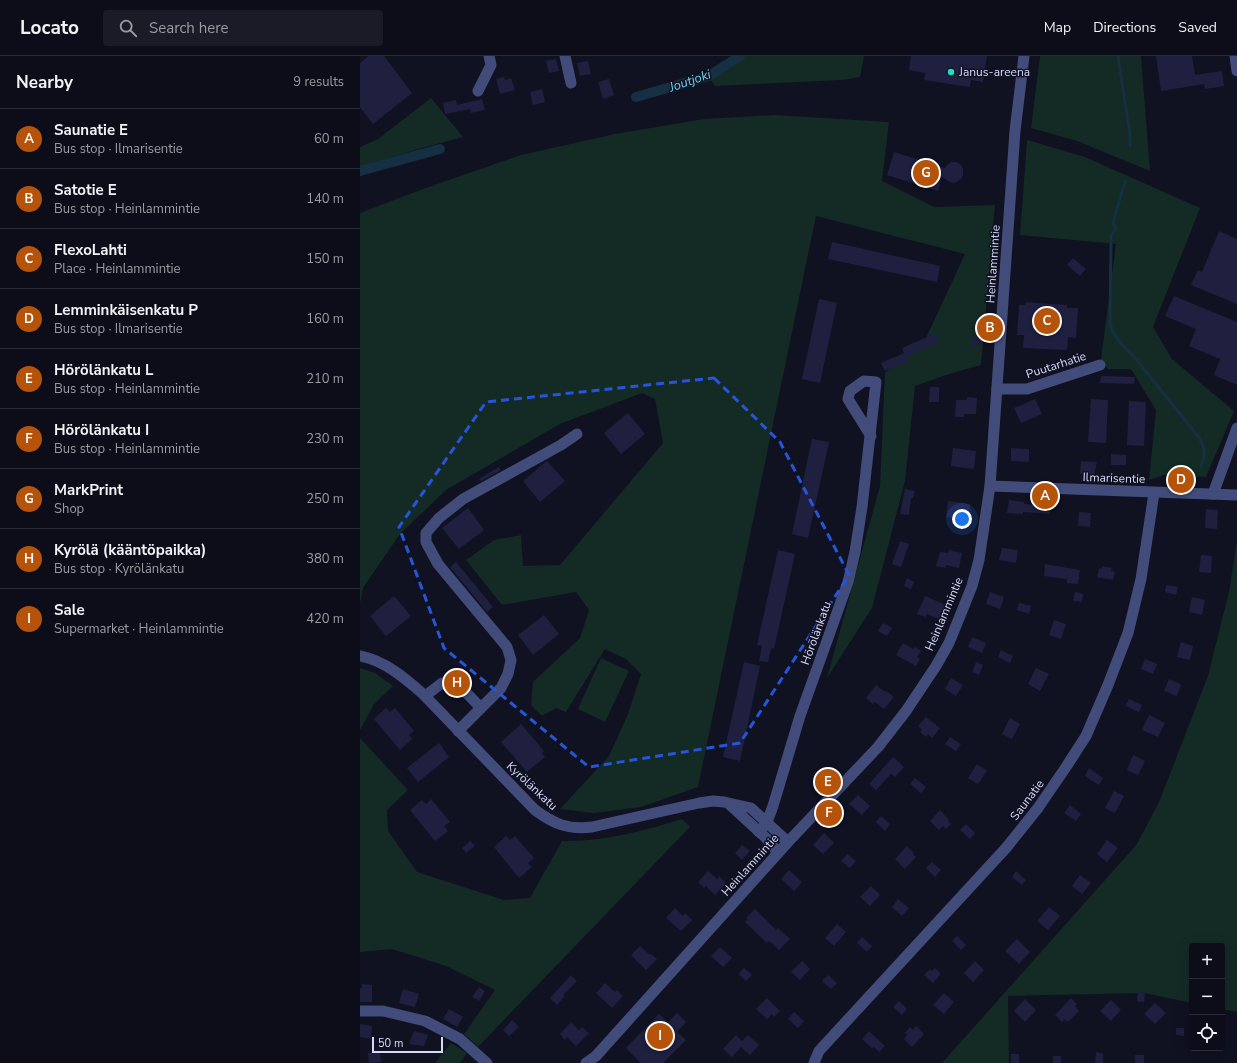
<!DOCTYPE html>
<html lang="en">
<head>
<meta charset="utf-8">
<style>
  body { margin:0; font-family:"Nunito Sans",sans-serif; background:#1a1b26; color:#f1f3f6 }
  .controls { position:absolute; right:12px; bottom:12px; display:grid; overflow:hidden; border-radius:4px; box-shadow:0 4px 16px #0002 }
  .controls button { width:36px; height:36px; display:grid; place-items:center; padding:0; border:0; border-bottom:1px solid #2c2d38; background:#0c0d19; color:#f1f3f6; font:20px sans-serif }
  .scale { position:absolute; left:12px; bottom:10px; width:71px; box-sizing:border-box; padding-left:4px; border:2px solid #d6dafa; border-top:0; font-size:11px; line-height:14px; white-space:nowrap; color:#d6dafa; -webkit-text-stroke:3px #101121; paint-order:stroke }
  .you { position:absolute; left:602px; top:463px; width:14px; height:14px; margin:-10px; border:3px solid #fff; border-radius:50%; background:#1a73e8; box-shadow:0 0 0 6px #1a73e833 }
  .badge { display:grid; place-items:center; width:26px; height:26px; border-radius:50%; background:#b45309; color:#fff; font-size:13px; font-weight:700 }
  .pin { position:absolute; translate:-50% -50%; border:2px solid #fff; box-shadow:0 1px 4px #0006 }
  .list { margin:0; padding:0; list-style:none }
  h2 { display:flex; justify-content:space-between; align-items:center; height:52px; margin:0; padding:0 16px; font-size:17px }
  h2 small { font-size:13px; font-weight:400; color:#9a9ca2 }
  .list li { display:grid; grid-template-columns:26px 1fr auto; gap:12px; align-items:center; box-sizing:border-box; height:60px; padding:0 16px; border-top:1px solid #2c2d38 }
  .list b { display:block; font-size:15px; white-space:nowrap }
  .list p { margin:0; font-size:13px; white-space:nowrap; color:#9a9ca2 }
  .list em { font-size:13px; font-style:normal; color:#9a9ca2 }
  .icon { flex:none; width:22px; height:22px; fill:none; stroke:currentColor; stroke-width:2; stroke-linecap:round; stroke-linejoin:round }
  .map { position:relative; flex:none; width:877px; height:1007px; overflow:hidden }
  header { display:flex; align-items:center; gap:24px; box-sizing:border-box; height:56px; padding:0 20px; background:#0c0d19; border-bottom:1px solid #2c2d38 }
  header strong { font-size:19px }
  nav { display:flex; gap:22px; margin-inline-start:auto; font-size:14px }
  .search { width:280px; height:36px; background:#1a1b26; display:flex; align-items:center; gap:10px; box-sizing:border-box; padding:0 14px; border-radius:4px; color:#9a9ca2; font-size:15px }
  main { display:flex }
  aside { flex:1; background:#0c0d19 }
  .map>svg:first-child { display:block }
  .green { fill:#142a25 }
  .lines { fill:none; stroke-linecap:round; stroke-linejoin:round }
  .stream { stroke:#143042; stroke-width:3 }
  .canal { stroke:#143042; stroke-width:10 }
  .building { fill:#1f2040 }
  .minor { stroke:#414c7b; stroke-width:11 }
  .marked { fill:none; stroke:#2655da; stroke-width:3; stroke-dasharray:8 5; stroke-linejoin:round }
  .poi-dot { fill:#1ce0c6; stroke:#101121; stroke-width:1.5 }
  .labels { text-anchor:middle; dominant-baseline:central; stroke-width:3; stroke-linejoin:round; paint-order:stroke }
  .poi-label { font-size:12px; fill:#d6dafa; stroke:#101121; text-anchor:start }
  .street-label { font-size:12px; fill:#d6dafa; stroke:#101121 }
  .water-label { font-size:13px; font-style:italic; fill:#70d0ed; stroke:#101121 }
</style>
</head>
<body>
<header>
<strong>Locato</strong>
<div class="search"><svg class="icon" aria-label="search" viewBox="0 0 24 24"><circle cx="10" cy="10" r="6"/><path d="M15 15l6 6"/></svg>Search here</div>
<nav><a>Map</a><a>Directions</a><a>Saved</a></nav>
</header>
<main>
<aside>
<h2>Nearby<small>9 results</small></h2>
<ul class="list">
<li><span class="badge">A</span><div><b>Saunatie E</b><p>Bus stop · Ilmarisentie</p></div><em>60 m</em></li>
<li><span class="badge">B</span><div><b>Satotie E</b><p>Bus stop · Heinlammintie</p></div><em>140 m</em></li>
<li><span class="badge">C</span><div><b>FlexoLahti</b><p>Place · Heinlammintie</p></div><em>150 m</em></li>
<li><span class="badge">D</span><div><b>Lemminkäisenkatu P</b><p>Bus stop · Ilmarisentie</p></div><em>160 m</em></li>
<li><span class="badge">E</span><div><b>Hörölänkatu L</b><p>Bus stop · Heinlammintie</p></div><em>210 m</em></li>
<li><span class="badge">F</span><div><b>Hörölänkatu I</b><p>Bus stop · Heinlammintie</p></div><em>230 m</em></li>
<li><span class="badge">G</span><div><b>MarkPrint</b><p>Shop</p></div><em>250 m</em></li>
<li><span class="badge">H</span><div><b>Kyrölä (kääntöpaikka)</b><p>Bus stop · Kyrölänkatu</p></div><em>380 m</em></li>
<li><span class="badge">I</span><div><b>Sale</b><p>Supermarket · Heinlammintie</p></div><em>420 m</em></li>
</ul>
</aside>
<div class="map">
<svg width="877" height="1007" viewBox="0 0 877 1007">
  <rect width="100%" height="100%" fill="#101121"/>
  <g class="green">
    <path d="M 385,0 L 504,0 L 500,21 L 482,24 L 355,30 L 351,24 Z"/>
    <path d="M 680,0 L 781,0 L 790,115 L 717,85 L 671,72 Z"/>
    <path d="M 71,42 L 103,81 L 55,94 L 0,111 L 0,91 L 18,83 Z"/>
    <path d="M 415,59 L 529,66 L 522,125 L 574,151 L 635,149 L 621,309 L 589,318 L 555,330 L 545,425 L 512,552 L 467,622 L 520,430 L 525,317 L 566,282 L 605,198 L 456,160 L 338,731 L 281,751 L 234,757 L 200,753 L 249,700 L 268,658 L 281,618 L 266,603 L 245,593 L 206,656 L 196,652 L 182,660 L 171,649 L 173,626 L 220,582 L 229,554 L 216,536 L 142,549 L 106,504 L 134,484 L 161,479 L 163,510 L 200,509 L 303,387 L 295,343 L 282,337 L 200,368 L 86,434 L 40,478 L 3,532 L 0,547 L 0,157 L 63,133 L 161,99 L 255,78 L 344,63 Z"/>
    <path d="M 667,84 L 725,101 L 840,152 L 793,271 L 812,303 L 874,355 L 846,421 L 804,419 L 789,424 L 796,354 L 771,313 L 748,313 L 741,303 L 756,188 L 660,179 Z"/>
    <path d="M 877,484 L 877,956 L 862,953 L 862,890 L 832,890 L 832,947 L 784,937 L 648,940 L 649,1007 L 582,1007 L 777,788 L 799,746 L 848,620 L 869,536 Z"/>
    <path d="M 241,602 L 269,615 L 245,666 L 218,653 Z"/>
    <path d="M 0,612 L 15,617 L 33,630 L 14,648 L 0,674 Z"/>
    <path d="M 0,682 L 48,734 L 27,754 L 28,775 L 57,816 L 144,844 L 170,842 L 202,785 C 243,786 283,775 322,763 L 330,771 L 118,991 L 104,978 L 135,934 L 86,910 L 32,893 L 0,896 Z"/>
    <path d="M 91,987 L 107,997 L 100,1007 L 75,1007 Z"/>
  </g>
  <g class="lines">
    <g class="stream">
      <path d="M 758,0 L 770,79 L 770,90"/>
      <path d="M 765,125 L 753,167 L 756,173 L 751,180 L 750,268 C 754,283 766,292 776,303 C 797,330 819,356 840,383 C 846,395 845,398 841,411"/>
    </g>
    <g class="canal">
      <path d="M 276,41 L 349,20 L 380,0"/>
      <path d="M 0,115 L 80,93"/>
    </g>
  </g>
  <g class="building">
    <path d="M 9,0 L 24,0 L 52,37 L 13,68 L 0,51 L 0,7 Z"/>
    <path d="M 551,0 L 627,0 L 623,26 L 611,24 L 610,31 L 564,24 L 565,17 L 549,14 Z"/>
    <path d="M 796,0 L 832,0 L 835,19 L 862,15 L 864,30 L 845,33 L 844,28 L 801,35 Z"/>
    <path d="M 196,3 L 199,15 L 189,17 L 186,5 Z"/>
    <path d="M 228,5 L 231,18 L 220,20 L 217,7 Z"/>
    <path d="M 144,21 L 145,24 L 151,22 L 155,34 L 140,38 L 136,23 Z"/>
    <path d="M 249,23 L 254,39 L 243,43 L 238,26 Z"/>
    <path d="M 182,33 L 185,46 L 173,49 L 170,36 Z"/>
    <path d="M 122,43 L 125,54 L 111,57 L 110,53 L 85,58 L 83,47 L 96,44 L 97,49 Z"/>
    <path d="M 534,96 L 585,112 L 587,109 L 591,106 L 596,106 L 601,109 L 603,112 L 603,120 L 601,123 L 595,127 L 590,126 L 582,121 L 578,135 L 527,119 Z"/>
    <path d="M 859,175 L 877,183 L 877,248 L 831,229 L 838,214 L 842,216 Z"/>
    <path d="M 472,186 L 580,210 L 577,226 L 468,203 Z"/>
    <path d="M 713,202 L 726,213 L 720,220 L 707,209 Z"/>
    <path d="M 814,240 L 877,266 L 877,329 L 854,319 L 860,303 L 829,290 L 836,273 L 805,260 Z"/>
    <path d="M 459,243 L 477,247 L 460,327 L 442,323 Z"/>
    <path d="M 666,246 L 707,249 L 707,252 L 718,252 L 716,282 L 708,281 L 707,294 L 663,292 L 664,279 L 657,279 L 659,249 L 666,249 Z"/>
    <path d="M 576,277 L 579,286 L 547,300 L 550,305 L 525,315 L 521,307 L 544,297 L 542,292 Z"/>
    <path d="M 612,281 L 621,282 L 620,290 L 611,289 Z"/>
    <path d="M 741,320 L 775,321 L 774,328 L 740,327 Z"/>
    <path d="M 570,331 L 579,331 L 579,346 L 569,346 Z"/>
    <path d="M 607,341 L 617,342 L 616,358 L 604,358 L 604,361 L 595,361 L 596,344 L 607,344 Z"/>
    <path d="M 675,343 L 682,358 L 661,367 L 654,352 Z"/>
    <path d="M 731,343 L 748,344 L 746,387 L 728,386 Z"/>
    <path d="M 769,345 L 786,346 L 784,390 L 767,389 Z"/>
    <path d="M 268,357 L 285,378 L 261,398 L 244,377 Z"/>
    <path d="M 452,383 L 469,386 L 448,482 L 432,478 Z"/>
    <path d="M 593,392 L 616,395 L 614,413 L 591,410 Z"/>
    <path d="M 651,392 L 669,393 L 669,406 L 651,405 Z"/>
    <path d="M 751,398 L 766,399 L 766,409 L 751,409 Z"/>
    <path d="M 187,405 L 205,425 L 180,446 L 163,425 Z"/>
    <path d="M 721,405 L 737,406 L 734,419 L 720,418 Z"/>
    <path d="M 139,411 L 141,414 L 121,425 L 119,423 Z"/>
    <path d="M 545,433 L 555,435 L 553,442 L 551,442 L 549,459 L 540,458 Z"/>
    <path d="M 649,444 L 664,446 L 664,448 L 690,450 L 690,458 L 663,456 L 663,458 L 647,457 Z"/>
    <path d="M 588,445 L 610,448 L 609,461 L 597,460 L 597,463 L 586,461 Z"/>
    <path d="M 108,452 L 124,474 L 99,493 L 82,472 Z"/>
    <path d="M 846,453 L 858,454 L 857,473 L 845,472 Z"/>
    <path d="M 719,456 L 731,457 L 730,471 L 718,470 Z"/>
    <path d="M 540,485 L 549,488 L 541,511 L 532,508 Z"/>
    <path d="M 642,492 L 658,494 L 656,507 L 639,504 Z"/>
    <path d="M 418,494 L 435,498 L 414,593 L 411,592 L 408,606 L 399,605 L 402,590 L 397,589 Z"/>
    <path d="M 589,494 L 602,497 L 599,512 L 586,509 L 586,512 L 576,510 L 580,496 L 588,497 Z"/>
    <path d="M 841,499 L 852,500 L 851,517 L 839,516 Z"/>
    <path d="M 96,506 L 133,551 L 127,556 L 90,511 Z"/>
    <path d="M 685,508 L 720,514 L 718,528 L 707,527 L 707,523 L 684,520 Z"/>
    <path d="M 742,510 L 752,512 L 751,515 L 755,516 L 753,524 L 737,521 L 739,512 L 742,513 Z"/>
    <path d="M 547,522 L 554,526 L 551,533 L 544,530 Z"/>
    <path d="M 806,529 L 818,531 L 816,539 L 805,536 Z"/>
    <path d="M 630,536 L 644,541 L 640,553 L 626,548 Z"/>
    <path d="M 715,536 L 723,538 L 722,546 L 713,545 Z"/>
    <path d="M 34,540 L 51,560 L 26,580 L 10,560 Z"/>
    <path d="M 565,540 L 586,549 L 579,563 L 567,558 L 566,561 L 557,558 Z"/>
    <path d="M 832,541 L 845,544 L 842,559 L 829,556 Z"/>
    <path d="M 659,547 L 671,550 L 669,558 L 657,554 Z"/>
    <path d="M 184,559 L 199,578 L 173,599 L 158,579 Z"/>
    <path d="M 694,564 L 706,568 L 701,583 L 689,579 Z"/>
    <path d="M 523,567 L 532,572 L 527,580 L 518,575 Z"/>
    <path d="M 612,581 L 626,587 L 622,597 L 608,591 Z"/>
    <path d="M 821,586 L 833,590 L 830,604 L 817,601 Z"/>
    <path d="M 543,587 L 553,593 L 555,591 L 561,595 L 557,601 L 560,603 L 556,610 L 536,599 Z"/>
    <path d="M 641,594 L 653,600 L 650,607 L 638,601 Z"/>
    <path d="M 785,603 L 797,608 L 793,618 L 781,613 Z"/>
    <path d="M 384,606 L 400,610 L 380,705 L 363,701 Z"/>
    <path d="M 616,606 L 623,609 L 619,619 L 612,616 Z"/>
    <path d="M 676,612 L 689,618 L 680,635 L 668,628 Z"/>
    <path d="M 591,622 L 603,629 L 596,640 L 585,633 Z"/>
    <path d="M 809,623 L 821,628 L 817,640 L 804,635 Z"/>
    <path d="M 516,629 L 525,636 L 526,635 L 534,641 L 524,653 L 515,646 L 513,648 L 506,642 Z"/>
    <path d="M 769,643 L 782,649 L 779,656 L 765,650 Z"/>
    <path d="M 26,652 L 30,656 L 35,652 L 54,675 L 49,679 L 52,683 L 40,694 L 14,663 Z"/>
    <path d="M 789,659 L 805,667 L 798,681 L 782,674 Z"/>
    <path d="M 566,661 L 580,672 L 572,682 L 568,678 L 566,681 L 560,676 L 562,674 L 558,670 Z"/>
    <path d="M 650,662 L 660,668 L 652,683 L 642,678 Z"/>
    <path d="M 161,668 L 184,695 L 182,697 L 185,701 L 167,716 L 141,686 Z"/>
    <path d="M 590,681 L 601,688 L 596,695 L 585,688 Z"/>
    <path d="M 79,687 L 89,701 L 58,726 L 47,712 Z"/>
    <path d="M 773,699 L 785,705 L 778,719 L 767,714 Z"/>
    <path d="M 533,701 L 544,711 L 535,721 L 531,718 L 516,734 L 509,728 Z"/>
    <path d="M 617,708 L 627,715 L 618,728 L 608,722 Z"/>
    <path d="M 729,712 L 743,722 L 739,729 L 725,720 Z"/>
    <path d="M 555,722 L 566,731 L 561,737 L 550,728 Z"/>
    <path d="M 754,735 L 764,740 L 755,757 L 745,752 Z"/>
    <path d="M 498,739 L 510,750 L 502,759 L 489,748 Z"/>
    <path d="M 71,743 L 90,766 L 84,770 L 88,775 L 75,785 L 50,754 L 62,744 L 66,748 Z"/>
    <path d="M 710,749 L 721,758 L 716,765 L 704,757 Z"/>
    <path d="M 580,754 L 589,764 L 588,765 L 591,768 L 586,773 L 583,770 L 579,774 L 570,765 Z"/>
    <path d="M 521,760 L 530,768 L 525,775 L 516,766 Z"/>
    <path d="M 606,768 L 615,777 L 610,783 L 600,774 Z"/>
    <path d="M 464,777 L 474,787 L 463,798 L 453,789 Z"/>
    <path d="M 146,780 L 150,784 L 155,780 L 174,802 L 168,807 L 172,811 L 159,822 L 134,791 Z"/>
    <path d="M 747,784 L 758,792 L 747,806 L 737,798 Z"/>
    <path d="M 110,785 L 115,790 L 106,797 L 102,792 Z"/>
    <path d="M 382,789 L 390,795 L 382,804 L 375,797 Z"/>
    <path d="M 547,790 L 554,797 L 553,798 L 556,801 L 545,813 L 535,803 Z"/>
    <path d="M 487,798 L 496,805 L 490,812 L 481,805 Z"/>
    <path d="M 572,806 L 581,814 L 575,821 L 566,812 Z"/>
    <path d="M 429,814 L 442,826 L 434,835 L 421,823 Z"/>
    <path d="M 348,815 L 357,823 L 359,820 L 366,827 L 355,839 L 346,830 L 344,832 L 338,826 Z"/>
    <path d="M 656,815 L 666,824 L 662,829 L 652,821 Z"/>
    <path d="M 720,819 L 731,827 L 722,838 L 712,830 Z"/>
    <path d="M 511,830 L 520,839 L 510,850 L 500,841 Z"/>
    <path d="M 538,843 L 549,852 L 542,860 L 532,851 Z"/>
    <path d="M 689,851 L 700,860 L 688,874 L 677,865 Z"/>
    <path d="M 315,852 L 323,860 L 325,857 L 332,864 L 321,875 L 306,862 Z"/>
    <path d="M 395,853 L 416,874 L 418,872 L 430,883 L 419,894 L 409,885 L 407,887 L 385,866 L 388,863 L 386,862 Z"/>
    <path d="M 477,868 L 486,876 L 474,890 L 465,882 Z"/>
    <path d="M 597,880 L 606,889 L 601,894 L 592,885 Z"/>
    <path d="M 502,881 L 512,890 L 507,896 L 497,887 Z"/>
    <path d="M 657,883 L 670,896 L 659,908 L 645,895 Z"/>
    <path d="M 280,890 L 290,899 L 291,898 L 297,903 L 286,914 L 271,899 Z"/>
    <path d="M 360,891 L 372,902 L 363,911 L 351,900 Z"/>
    <path d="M 442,905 L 450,913 L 440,924 L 431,916 Z"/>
    <path d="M 615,905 L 624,914 L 613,926 L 604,917 Z"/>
    <path d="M 384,912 L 392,919 L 386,925 L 378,918 Z"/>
    <path d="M 575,912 L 581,918 L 573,927 L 564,919 L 570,913 L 572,915 Z"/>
    <path d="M 211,919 L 217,925 L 203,939 L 205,940 L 197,949 L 190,942 Z"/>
    <path d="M 468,919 L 477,927 L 471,933 L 462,925 Z"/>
    <path d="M 245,927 L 255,936 L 257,934 L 263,940 L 252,952 L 236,937 Z"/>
    <path d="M 2,928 L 12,929 L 12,946 L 0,946 L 0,932 L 2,932 Z"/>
    <path d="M 119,931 L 125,935 L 119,945 L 112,941 Z"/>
    <path d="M 43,933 L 59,938 L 55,951 L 39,947 Z"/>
    <path d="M 778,935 L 785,935 L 784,946 L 777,945 Z"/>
    <path d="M 584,937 L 594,946 L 584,958 L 573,949 Z"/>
    <path d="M 407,942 L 420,955 L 414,961 L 412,958 L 407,963 L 396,953 Z"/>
    <path d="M 711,942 L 717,948 L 715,950 L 719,955 L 708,966 L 705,963 L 702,966 L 695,959 Z"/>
    <path d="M 665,943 L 676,954 L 665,966 L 654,955 Z"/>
    <path d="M 751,944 L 761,954 L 751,965 L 740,955 Z"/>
    <path d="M 539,945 L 547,953 L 542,959 L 533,951 Z"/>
    <path d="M 795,947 L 806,957 L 795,968 L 784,958 Z"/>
    <path d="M 89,953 L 103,961 L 97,971 L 83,963 Z"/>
    <path d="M 434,956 L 444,965 L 438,972 L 428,963 Z"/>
    <path d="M 317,957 L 326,966 L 317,976 L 326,984 L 303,1007 L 281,1007 L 266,992 L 299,958 L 308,966 Z"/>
    <path d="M 152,964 L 159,971 L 149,980 L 143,974 Z"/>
    <path d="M 211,966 L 219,974 L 222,971 L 229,977 L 216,990 L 207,981 L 205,984 L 200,978 Z"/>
    <path d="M 0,968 L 12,970 L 11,983 L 0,981 Z"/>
    <path d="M 556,970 L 564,978 L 552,991 L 544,983 L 547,979 L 545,977 L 550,971 L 553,974 Z"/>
    <path d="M 816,972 L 824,972 L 824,980 L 816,979 Z"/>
    <path d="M 54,975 L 68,979 L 64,990 L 49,988 Z"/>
    <path d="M 509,975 L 525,990 L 519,996 L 514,991 L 512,992 L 502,983 Z"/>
    <path d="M 376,979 L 382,985 L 388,979 L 399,989 L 390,999 L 381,991 L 372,1001 L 363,993 Z"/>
    <path d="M 20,996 L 21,1006 L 9,1007 L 8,997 Z"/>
    <path d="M 736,996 L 743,997 L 743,1007 L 735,1007 Z"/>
    <rect x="651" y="998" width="8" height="9"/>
    <rect x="775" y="999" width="9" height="8"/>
    <rect x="693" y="1000" width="8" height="7"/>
  </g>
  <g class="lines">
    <g class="minor">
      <path d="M 205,0 L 211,27"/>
      <path d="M 875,0 L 877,15"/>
      <path d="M 118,35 L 131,9 L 129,0"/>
      <path d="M 637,333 L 667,333 L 740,309"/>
      <path d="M 630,430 L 877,439"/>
      <path d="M 853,438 L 877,372"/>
      <path d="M 0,600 C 25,605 45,622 63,638 L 175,754 C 194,768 208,774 232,771 L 339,747 L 353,745 L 364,746 L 391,752 L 428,786"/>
      <path d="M 65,640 L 82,627 L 97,627 L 121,652"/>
      <path d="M 98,675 L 141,632 L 148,618 L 151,604 L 147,591 L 78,508 L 66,486 L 66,477 L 79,462 L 103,443 L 201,389 L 217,378"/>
      <path d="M 369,748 L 406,782 L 418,797"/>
      <path d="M 399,776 L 407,766 L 413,750 L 440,660 L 488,526 L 495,496 L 502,451 L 516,326 L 504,325 L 490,335 L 488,343 L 511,380"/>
      <path d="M 0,955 L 23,955 L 65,965 L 100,983 L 127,1007"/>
      <path d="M 226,1007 L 236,1000 L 428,786 L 518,691 L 546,655 L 576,610 L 589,587 L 602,555 L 612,530 L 619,504 L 630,430 L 655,75 L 664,0"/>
      <path d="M 454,1007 L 459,995 L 646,792 L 678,752 L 706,711 L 726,680 L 748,629 L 768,577 L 781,523 L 794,437"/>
    </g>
  </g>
  <path class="marked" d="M 354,322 L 420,386 L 489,519 L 380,687 L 229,711 L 84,592 L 39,471 L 126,346 Z"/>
  <circle class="poi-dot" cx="591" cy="16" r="4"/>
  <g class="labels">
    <g class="poi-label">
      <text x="599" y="16">Janus-areena</text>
    </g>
    <g class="street-label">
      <text transform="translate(633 208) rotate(-86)">Heinlammintie</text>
      <text transform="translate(696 309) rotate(-18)">Puutarhatie</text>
      <text transform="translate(754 422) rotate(2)">Ilmarisentie</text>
      <text transform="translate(584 558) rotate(-67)">Heinlammintie</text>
      <text transform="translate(456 577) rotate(-70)">Hörölänkatu</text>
      <text transform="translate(172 730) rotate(43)">Kyrölänkatu</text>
      <text transform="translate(667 744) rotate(-53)">Saunatie</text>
      <text transform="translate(390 809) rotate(-48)">Heinlammintie</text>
    </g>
    <g class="water-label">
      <text transform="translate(330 25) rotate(-19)">Joutjoki</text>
    </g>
  </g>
</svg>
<div class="controls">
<button>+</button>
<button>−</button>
<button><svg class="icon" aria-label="locate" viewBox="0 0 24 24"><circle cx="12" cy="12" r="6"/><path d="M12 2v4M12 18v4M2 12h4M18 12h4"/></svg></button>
</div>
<div class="scale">50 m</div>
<div class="you"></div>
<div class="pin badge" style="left:685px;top:440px">A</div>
<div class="pin badge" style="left:630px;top:272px">B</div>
<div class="pin badge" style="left:687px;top:265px">C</div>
<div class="pin badge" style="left:821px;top:424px">D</div>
<div class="pin badge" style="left:468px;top:726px">E</div>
<div class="pin badge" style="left:469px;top:757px">F</div>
<div class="pin badge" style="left:566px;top:117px">G</div>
<div class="pin badge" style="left:97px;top:627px">H</div>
<div class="pin badge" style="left:300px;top:980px">I</div>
</div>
</main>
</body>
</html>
